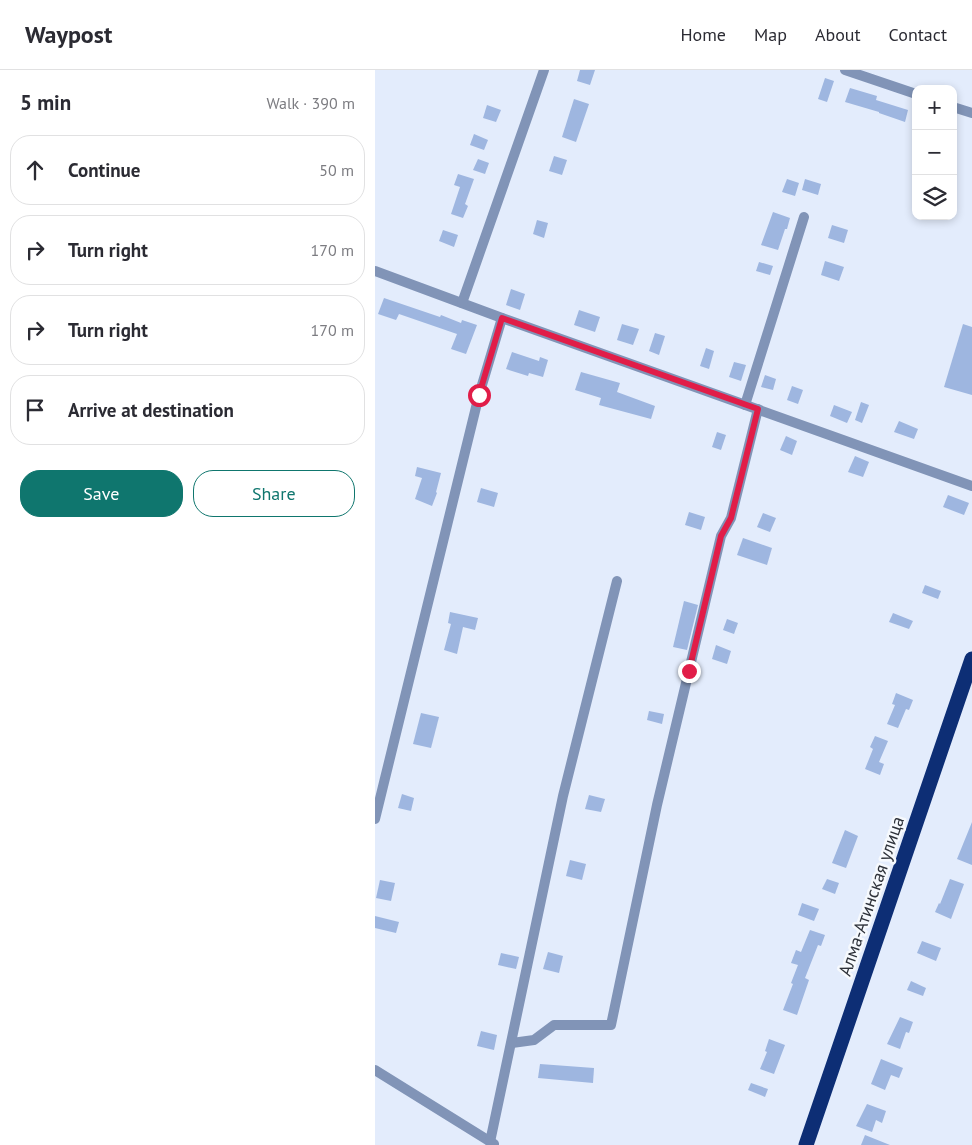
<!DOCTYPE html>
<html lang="en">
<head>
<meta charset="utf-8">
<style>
  body { margin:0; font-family:"PT Sans",sans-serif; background:#f2f2f3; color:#2b2b33 }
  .controls { position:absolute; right:15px; top:15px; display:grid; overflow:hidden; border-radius:10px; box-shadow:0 2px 8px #0003 }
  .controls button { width:45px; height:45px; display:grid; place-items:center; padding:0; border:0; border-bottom:1px solid #e1e1e2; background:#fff; color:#2b2b33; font:25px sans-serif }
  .stop { position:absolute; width:15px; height:15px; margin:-11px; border:4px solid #e11d48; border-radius:50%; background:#fff }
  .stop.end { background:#e11d48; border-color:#fff; box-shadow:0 1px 5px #0008 }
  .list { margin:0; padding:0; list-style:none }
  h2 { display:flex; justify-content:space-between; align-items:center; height:65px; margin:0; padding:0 20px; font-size:21px }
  h2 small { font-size:16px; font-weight:400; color:#7c7c81 }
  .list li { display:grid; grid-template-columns:32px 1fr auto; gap:15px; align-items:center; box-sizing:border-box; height:70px; margin:0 10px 10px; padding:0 10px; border:1px solid #e1e1e2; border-radius:20px }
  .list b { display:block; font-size:19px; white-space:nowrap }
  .list em { font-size:16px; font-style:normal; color:#7c7c81 }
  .actions { display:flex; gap:10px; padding:15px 20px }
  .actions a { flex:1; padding:11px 0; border:1px solid #0f766e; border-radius:20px; text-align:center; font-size:18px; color:#0f766e }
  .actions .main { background:#0f766e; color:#fff }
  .icon { flex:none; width:28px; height:28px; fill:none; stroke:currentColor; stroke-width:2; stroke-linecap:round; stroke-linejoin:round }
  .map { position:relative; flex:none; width:597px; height:1075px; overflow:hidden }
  header { display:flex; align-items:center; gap:30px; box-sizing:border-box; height:70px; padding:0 25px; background:#fff; border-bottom:1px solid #e1e1e2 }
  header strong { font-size:24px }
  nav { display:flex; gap:28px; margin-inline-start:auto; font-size:18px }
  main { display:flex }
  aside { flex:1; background:#fff }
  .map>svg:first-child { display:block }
  .building { fill:#9eb6e0 }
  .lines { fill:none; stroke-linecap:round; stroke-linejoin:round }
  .street { stroke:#8194b7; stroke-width:10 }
  .highway { stroke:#0d2e75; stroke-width:15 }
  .route { stroke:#e11d48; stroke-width:6 }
  .labels { text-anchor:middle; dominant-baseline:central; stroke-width:5; stroke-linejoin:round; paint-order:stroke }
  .street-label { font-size:18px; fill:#2e323a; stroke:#f6f9fd }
</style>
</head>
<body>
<header>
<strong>Waypost</strong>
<nav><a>Home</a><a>Map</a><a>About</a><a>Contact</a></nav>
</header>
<main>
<aside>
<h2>5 min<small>Walk · 390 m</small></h2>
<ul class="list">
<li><svg class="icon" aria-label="ahead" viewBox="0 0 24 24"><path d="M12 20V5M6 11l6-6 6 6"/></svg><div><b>Continue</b></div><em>50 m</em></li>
<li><svg class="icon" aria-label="right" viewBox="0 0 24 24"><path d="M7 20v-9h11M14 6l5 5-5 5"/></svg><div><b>Turn right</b></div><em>170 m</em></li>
<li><svg class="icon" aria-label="right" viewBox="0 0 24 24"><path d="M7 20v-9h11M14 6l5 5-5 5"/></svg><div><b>Turn right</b></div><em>170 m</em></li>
<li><svg class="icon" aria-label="arrive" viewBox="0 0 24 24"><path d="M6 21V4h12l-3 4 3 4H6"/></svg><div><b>Arrive at destination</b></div></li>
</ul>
<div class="actions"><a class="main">Save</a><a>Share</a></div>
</aside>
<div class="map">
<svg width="597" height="1075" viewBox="0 0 597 1075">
  <rect width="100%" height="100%" fill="#e3ecfc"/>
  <g class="building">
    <path d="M 205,0 L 220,0 L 215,15 L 202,11 Z"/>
    <path d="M 450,8 L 459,11 L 452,32 L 443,29 Z"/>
    <path d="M 475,18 L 502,26 L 501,30 L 533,40 L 530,52 L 504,43 L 504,42 L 470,32 Z"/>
    <path d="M 199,29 L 214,34 L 201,72 L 187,67 Z"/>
    <path d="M 112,35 L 126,40 L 121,52 L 108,48 Z"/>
    <path d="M 99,64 L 113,70 L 109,80 L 95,75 Z"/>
    <path d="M 179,86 L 192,90 L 187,105 L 174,101 Z"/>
    <path d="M 103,89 L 114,93 L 110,104 L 98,100 Z"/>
    <path d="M 83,104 L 99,109 L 90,134 L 93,136 L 88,148 L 76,144 L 85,117 L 79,115 Z"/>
    <path d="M 412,109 L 424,113 L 420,126 L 407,122 Z"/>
    <path d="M 430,109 L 446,114 L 443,125 L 427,120 Z"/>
    <path d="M 398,142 L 415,148 L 412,159 L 410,159 L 403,180 L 386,175 Z"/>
    <path d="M 162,150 L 173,153 L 169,168 L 158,164 Z"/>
    <path d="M 457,155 L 473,160 L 469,173 L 453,168 Z"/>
    <path d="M 68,160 L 83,165 L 79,177 L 64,171 Z"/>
    <path d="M 450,191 L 469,197 L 464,211 L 446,205 Z"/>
    <path d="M 384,192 L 398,196 L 395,205 L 381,201 Z"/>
    <path d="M 136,219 L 150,224 L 145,240 L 131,235 Z"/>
    <path d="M 9,228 L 65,247 L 66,245 L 86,253 L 87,250 L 102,255 L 91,284 L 76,279 L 82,264 L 24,244 L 21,250 L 3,244 Z"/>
    <path d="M 204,240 L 225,247 L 220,262 L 199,255 Z"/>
    <path d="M 247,254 L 264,259 L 258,275 L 242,270 Z"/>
    <path d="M 588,254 L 597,257 L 597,325 L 569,317 Z"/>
    <path d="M 280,263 L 290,266 L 284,285 L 274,281 Z"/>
    <path d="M 331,278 L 339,281 L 334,299 L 325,296 Z"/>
    <path d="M 137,282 L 164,291 L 165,287 L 173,290 L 168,307 L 154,303 L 153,306 L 131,299 Z"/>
    <path d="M 359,292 L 371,295 L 366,311 L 354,307 Z"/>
    <path d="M 206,302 L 245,313 L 242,322 L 280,336 L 276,349 L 224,335 L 226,328 L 200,320 Z"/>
    <path d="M 390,305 L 401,309 L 398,320 L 386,317 Z"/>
    <path d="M 417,316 L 428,320 L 423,334 L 412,330 Z"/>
    <path d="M 486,332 L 494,335 L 487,353 L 480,350 Z"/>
    <path d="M 459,335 L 477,342 L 472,353 L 455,346 Z"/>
    <path d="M 524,351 L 543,359 L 539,369 L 519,362 Z"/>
    <path d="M 342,362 L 351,365 L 346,380 L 337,377 Z"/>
    <path d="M 411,366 L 422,371 L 417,385 L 405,380 Z"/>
    <path d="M 480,386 L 494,392 L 488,407 L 473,402 Z"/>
    <path d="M 42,397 L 66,403 L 61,422 L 62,423 L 57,436 L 40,429 L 47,408 L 40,406 Z"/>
    <path d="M 106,418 L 123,423 L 119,437 L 102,432 Z"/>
    <path d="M 573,425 L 594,433 L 589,445 L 568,437 Z"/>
    <path d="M 314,442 L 330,447 L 326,460 L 310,455 Z"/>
    <path d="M 388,443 L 401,448 L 395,462 L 382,457 Z"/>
    <path d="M 368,468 L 397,478 L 392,495 L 362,485 Z"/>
    <path d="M 550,515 L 566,521 L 563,529 L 547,523 Z"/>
    <path d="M 309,531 L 323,535 L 312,580 L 298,577 Z"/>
    <path d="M 75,542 L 103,548 L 100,560 L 88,557 L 82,584 L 69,580 L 76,554 L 73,553 Z"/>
    <path d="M 518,543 L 538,551 L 534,559 L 514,552 Z"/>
    <path d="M 352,549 L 363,553 L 359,564 L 348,560 Z"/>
    <path d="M 341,575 L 356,581 L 352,594 L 337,589 Z"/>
    <path d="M 521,623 L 538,630 L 534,640 L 531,639 L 523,658 L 512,654 L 520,635 L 517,634 Z"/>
    <path d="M 274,641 L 289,644 L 287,654 L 272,650 Z"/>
    <path d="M 46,643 L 64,647 L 56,678 L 38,674 Z"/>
    <path d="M 500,666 L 513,671 L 504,692 L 509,694 L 505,705 L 490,699 L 498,679 L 495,677 Z"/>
    <path d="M 27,724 L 39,728 L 36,741 L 23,738 Z"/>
    <path d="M 214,725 L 230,729 L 226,742 L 210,739 Z"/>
    <path d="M 597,752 L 597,795 L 582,789 Z"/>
    <path d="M 470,760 L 483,766 L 471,798 L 457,793 Z"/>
    <path d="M 195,790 L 211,794 L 207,810 L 191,806 Z"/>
    <path d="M 452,809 L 464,813 L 460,824 L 447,819 Z"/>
    <path d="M 575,809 L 589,814 L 576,849 L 560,842 L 564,833 L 565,834 Z"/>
    <path d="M 5,810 L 20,813 L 16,831 L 1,828 Z"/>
    <path d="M 427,833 L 444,839 L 439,851 L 423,845 Z"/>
    <path d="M 0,846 L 24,852 L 21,863 L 0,858 Z"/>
    <path d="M 435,860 L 450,865 L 446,876 L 443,875 L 430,908 L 434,910 L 422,945 L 408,940 L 418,914 L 416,913 L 423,895 L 416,893 L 421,880 L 426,882 Z"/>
    <path d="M 547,871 L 566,878 L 561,891 L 542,883 Z"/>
    <path d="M 173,882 L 188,886 L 184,903 L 168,899 Z"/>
    <path d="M 126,883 L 144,887 L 141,899 L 123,895 Z"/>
    <path d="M 536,911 L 551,918 L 548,926 L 532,920 Z"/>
    <path d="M 525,947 L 538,952 L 534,963 L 531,962 L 525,979 L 512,974 Z"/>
    <path d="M 106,961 L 122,965 L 119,980 L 102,976 Z"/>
    <path d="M 394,969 L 410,975 L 399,1004 L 385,999 L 392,982 L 390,981 Z"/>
    <path d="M 506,989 L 528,998 L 524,1008 L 516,1005 L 510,1020 L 496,1014 Z"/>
    <path d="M 165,994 L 219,998 L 218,1013 L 163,1008 Z"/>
    <path d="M 376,1013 L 393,1019 L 390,1027 L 373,1020 Z"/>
    <path d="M 492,1034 L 511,1041 L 507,1053 L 501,1050 L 497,1062 L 481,1056 Z"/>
    <path d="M 490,1065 L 515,1075 L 486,1075 Z"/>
  </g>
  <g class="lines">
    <g class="street">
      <path d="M 470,0 L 541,24"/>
      <path d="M 578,37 L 597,43"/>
      <path d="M 0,201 L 127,248 L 597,416"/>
      <path d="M 87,233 L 169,0"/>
      <path d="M 370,335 L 429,147"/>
      <path d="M 0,749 L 104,325 L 127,248"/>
      <path d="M 137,973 L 159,970 L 179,955 L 236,955 L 282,735 L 346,466 L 356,448 L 383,339"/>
      <path d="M 0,1000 L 119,1074"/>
      <path d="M 115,1072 L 188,726 L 242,511"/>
    </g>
    <path class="highway" d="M 431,1075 L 597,589"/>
  </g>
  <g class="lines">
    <path class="route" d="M 104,325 L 127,248 L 383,339 L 356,448 L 346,466 L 314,601"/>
  </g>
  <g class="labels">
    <g class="street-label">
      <text transform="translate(496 826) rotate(-71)">Алма-Атинская улица</text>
    </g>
  </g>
</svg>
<div class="controls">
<button>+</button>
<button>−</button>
<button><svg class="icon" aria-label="layers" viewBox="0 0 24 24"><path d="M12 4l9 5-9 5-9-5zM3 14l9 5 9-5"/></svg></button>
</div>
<div class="stop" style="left:104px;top:325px"></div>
<div class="stop end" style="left:314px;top:601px"></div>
</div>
</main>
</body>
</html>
